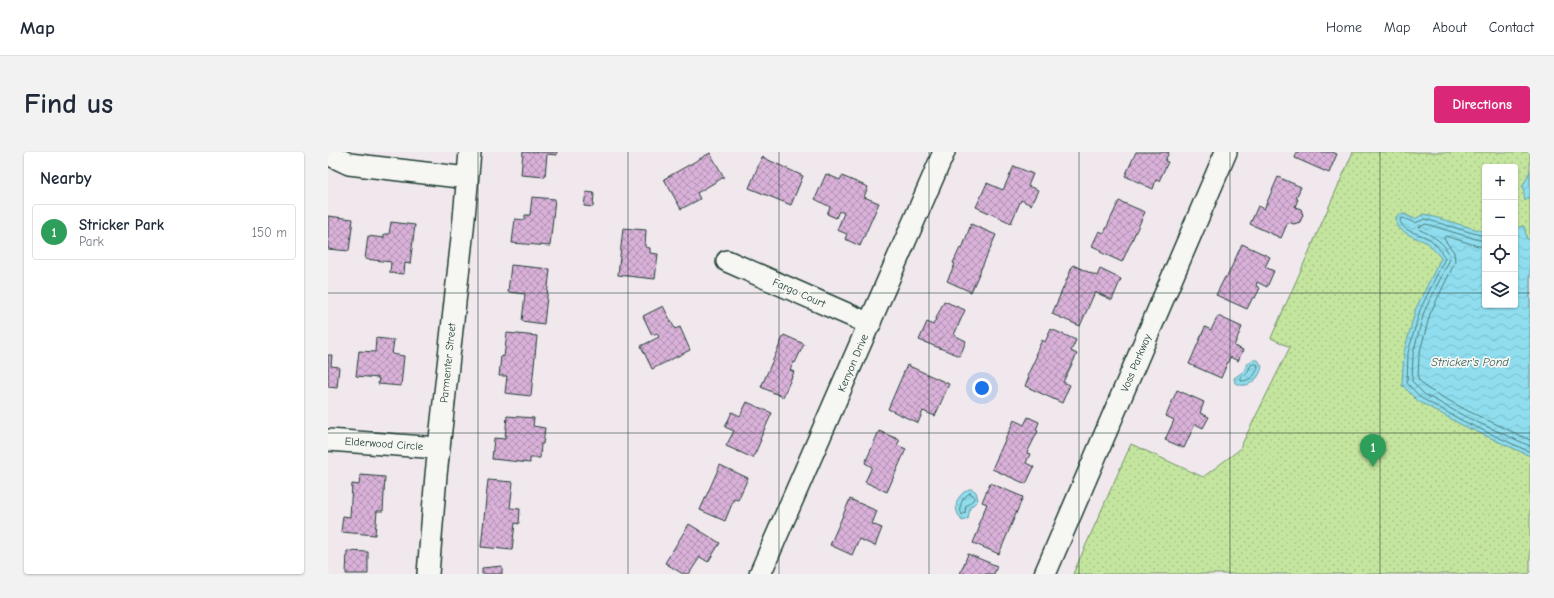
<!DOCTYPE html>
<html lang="en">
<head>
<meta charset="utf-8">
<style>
  body { margin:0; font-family:"Comic Neue",sans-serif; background:#f2f2f3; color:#1f2937 }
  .controls { position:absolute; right:12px; top:12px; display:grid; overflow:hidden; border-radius:4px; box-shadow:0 1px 3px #0004 }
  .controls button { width:36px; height:36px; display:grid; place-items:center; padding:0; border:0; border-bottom:1px solid #e0e1e3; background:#fff; color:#1f2937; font:20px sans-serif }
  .you { position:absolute; left:654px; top:236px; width:14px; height:14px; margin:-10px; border:3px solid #fff; border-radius:50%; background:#1a73e8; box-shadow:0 0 0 6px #1a73e833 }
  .badge { display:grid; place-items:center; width:26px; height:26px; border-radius:50%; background:#db2777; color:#fff; font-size:13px; font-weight:700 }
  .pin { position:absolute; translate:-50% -33px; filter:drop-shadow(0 1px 2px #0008) }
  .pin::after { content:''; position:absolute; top:21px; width:14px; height:12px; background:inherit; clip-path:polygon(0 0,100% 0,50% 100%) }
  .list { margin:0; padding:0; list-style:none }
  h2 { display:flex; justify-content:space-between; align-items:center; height:52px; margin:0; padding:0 16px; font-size:17px }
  h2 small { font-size:13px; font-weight:400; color:#747a83 }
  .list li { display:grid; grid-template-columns:26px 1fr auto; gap:12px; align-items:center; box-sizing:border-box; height:56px; margin:0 8px 8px; padding:0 8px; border:1px solid #e0e1e3; border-radius:4px }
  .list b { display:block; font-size:15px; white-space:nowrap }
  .list p { margin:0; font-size:13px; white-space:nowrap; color:#747a83 }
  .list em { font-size:13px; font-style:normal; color:#747a83 }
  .icon { flex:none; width:22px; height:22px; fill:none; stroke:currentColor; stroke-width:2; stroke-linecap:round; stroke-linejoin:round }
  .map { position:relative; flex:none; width:1202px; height:422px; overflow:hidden; border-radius:4px }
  header { display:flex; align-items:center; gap:24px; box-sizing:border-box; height:56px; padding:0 20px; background:#fff; border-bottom:1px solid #e0e1e3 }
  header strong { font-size:19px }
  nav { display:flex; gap:22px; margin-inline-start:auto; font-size:14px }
  .intro { display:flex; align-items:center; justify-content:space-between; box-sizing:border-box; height:96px; padding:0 24px }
  h1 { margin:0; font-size:28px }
  .button { padding:10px 18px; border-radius:4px; background:#db2777; color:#fff; font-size:14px; font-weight:700 }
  main { display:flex; gap:24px; padding:0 24px }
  aside { flex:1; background:#fff; border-radius:4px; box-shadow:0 1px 3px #0004 }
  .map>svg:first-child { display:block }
  .park { fill:url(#park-dots); stroke:#729169; fill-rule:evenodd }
  .water { fill:url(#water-waves); stroke:#629da4 }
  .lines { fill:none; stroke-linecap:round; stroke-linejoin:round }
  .shore { stroke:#4c7d7e; stroke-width:1 }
  .building { fill:url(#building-cross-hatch); stroke:#1f3d34 }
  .minor-casing { stroke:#1f3d34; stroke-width:24 }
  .minor { stroke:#f6f6f2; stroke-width:21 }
  .grid { fill:none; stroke:#1f3d34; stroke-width:1; stroke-opacity:0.55 }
  .labels { text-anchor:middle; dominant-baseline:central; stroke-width:3.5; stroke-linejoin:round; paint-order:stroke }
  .street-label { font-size:11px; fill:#1f3d34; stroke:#f6f6f2 }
  .water-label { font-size:12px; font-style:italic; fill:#355d59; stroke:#f6f6f2 }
</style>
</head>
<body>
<header>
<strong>Map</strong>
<nav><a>Home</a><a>Map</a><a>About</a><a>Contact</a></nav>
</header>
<div class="intro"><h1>Find us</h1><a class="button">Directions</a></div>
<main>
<aside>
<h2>Nearby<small></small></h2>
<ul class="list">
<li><span class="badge" style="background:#2e9e5b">1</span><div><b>Stricker Park</b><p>Park</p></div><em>150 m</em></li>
</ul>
</aside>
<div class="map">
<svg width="1202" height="422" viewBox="0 0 1202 422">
  <defs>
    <pattern id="park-dots" width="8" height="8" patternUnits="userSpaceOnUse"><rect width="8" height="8" fill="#c4e59e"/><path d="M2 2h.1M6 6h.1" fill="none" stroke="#a8c589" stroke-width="1.8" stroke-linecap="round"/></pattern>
    <pattern id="water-waves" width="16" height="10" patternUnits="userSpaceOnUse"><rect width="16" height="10" fill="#8fddee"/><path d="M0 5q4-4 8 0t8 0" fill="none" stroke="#7bbfcd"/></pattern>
    <pattern id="building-cross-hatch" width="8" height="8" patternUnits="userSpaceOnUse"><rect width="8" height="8" fill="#d9b1d9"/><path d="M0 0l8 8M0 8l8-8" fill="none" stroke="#af91b1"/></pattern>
  </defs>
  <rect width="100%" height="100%" fill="#f0e8ed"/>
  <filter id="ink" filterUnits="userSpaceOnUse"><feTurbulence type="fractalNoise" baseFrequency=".025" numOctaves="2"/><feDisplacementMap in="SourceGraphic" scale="8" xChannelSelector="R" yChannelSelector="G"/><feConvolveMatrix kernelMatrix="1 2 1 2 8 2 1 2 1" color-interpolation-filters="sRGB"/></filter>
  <g filter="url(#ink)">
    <path class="park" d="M 1025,0 L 1202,0 L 1202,422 L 745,422 L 803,292 L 875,325 L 911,298 L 962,195 L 943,186 ZM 1157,15 L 1187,15 L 1187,153 L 1157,153 Z"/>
    <g class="water">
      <path d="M 1202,19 L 1202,45 L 1197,49 L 1195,34 Z"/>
      <path d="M 1071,62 L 1076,62 L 1087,67 L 1096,62 L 1154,79 L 1157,79 L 1157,153 L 1187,153 L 1187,76 L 1196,74 L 1199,87 L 1202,87 L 1202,304 L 1134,273 L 1090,249 L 1074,233 L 1076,200 L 1088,156 L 1113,106 L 1100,91 L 1081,83 L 1069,75 L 1068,65 Z"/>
      <path d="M 925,208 L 930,208 L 934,214 C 933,223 924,235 913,233 C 911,233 909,232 907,231 L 906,226 L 916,219 L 920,211 Z"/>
      <path d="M 641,337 L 644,337 L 648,340 L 650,348 L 642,356 L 640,367 L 634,369 C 625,357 626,345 641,337 Z"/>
    </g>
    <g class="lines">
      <g class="shore">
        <path d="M 1157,83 L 1152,83 L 1097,67 L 1087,71 L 1075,66 L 1072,67 C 1073,81 1094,81 1103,88 C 1108,92 1114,101 1117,106 L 1092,158 L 1080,201 L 1079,231 L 1093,246 L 1135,269 L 1202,300"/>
        <path d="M 1157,88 L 1151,88 L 1098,72 L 1091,75 L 1092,78 C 1104,83 1120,92 1122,107 L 1096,160 L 1085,202 L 1084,229 L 1096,242 L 1138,265 L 1202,294"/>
        <path d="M 1157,94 L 1150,94 L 1118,84 L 1116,85 L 1116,87 L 1126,100 L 1127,110 L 1102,162 L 1091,203 L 1090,227 L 1100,237 L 1140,259 L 1202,288"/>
        <path d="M 926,212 L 929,212 L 930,215 C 928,223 922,229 913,229 L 913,225 L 919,221 L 923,213 Z"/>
        <path d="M 642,341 L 645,343 L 646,347 L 638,354 L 637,361 L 634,363 C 630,355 634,345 642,341 Z"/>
      </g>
    </g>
    <g class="building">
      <path d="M 195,0 L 229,0 L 229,3 L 219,2 L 217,25 L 193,23 Z"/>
      <path d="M 808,0 L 841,0 L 837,9 L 840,10 L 831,29 L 828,28 L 825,37 L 797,24 Z"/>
      <path d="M 969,0 L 1004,0 L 1009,2 L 1001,21 L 967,6 Z"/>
      <path d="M 382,1 L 396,25 L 369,41 L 372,47 L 353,57 L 336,27 Z"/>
      <path d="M 434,5 L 475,24 L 463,53 L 421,36 Z"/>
      <path d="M 686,14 L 705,22 L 700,34 L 710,38 L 703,53 L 693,48 L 683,71 L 648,55 L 659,31 L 675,38 Z"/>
      <path d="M 498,22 L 512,28 L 514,24 L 540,35 L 536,45 L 551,51 L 532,94 L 517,87 L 519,82 L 509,78 L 516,61 L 511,59 L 508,66 L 499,62 L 502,55 L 487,47 Z"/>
      <path d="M 950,25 L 973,35 L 968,46 L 970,47 L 967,55 L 973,57 L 975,63 L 972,70 L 966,72 L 960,70 L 953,86 L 922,72 L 930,54 L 936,57 Z"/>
      <path d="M 258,40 L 266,41 L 265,55 L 256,54 Z"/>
      <path d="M 204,45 L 227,47 L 222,94 L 184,91 L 187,67 L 197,68 L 197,63 L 202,63 Z"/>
      <path d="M 791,49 L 817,60 L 794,110 L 772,100 L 773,98 L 764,94 L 771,79 L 776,81 Z"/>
      <path d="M 0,64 L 25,67 L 21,99 L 0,97 Z"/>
      <path d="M 63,70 L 87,73 L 82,112 L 77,111 L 76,122 L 62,121 L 63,110 L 37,107 L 40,84 L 56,86 L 56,82 L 61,82 Z"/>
      <path d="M 643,72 L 668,83 L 643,140 L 619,129 L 627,112 L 625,111 L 632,96 L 634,97 Z"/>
      <path d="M 295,76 L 318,78 L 317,95 L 322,96 L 322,101 L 330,102 L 327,127 L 290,123 Z"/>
      <path d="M 914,92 L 942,105 L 937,115 L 946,119 L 939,135 L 929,130 L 928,134 L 932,136 L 927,146 L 925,145 L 919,157 L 888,143 L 897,125 L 899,125 Z"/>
      <path d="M 183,113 L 222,117 L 216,172 L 194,169 L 197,142 L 180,140 Z"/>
      <path d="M 745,113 L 769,124 L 772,117 L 793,127 L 784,148 L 767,140 L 752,174 L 724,162 Z"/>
      <path d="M 616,149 L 637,158 L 626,183 L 638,189 L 632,204 L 591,188 L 599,170 L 605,173 Z"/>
      <path d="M 335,154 L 347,177 L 352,175 L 362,198 L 324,217 L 313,194 L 331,185 L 329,181 L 324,183 L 315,164 Z"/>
      <path d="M 890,164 L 914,175 L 906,194 L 915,198 L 910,209 L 902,205 L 893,226 L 861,212 L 877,175 L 883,178 Z"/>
      <path d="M 723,177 L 748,188 L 743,199 L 749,202 L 735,230 L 742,233 L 734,251 L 697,234 L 701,225 L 699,224 L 709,203 L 707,203 L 714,188 L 717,190 Z"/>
      <path d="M 179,181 L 209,184 L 203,244 L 177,241 L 179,224 L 171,224 L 173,204 L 176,205 Z"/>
      <path d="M 456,183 L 476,192 L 467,211 L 466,210 L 462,218 L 466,220 L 455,245 L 433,235 Z"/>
      <path d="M 48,186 L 66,188 L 64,202 L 76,204 L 73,234 L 50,232 L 51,226 L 28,224 L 31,199 L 47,200 Z"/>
      <path d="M 0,203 L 4,203 L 3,214 L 11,215 L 9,236 L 0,235 Z"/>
      <path d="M 579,213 L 621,232 L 607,264 L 595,259 L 590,271 L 560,257 Z"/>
      <path d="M 849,238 L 876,250 L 872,261 L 881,265 L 875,276 L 867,272 L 856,296 L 837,288 L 846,268 L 838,264 Z"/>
      <path d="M 419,250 L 444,261 L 432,287 L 433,288 L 425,306 L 398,294 L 406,279 L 397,275 L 404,260 L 412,264 Z"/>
      <path d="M 179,264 L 206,266 L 205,274 L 217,276 L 215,292 L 213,292 L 212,306 L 202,306 L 202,311 L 164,307 L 166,286 L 177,287 Z"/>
      <path d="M 700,265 L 711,270 L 708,278 L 710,279 L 699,301 L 702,302 L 698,311 L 706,315 L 698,332 L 664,317 L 686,268 L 696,273 Z"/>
      <path d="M 551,279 L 572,288 L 569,293 L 578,297 L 559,340 L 537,330 L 544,315 L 537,311 Z"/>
      <path d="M 392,313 L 420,326 L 410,348 L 406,347 L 397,369 L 372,358 Z"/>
      <path d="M 32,323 L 57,325 L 55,359 L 49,359 L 47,383 L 13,380 L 15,364 L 22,365 L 24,332 L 31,333 Z"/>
      <path d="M 160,328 L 185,330 L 182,356 L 192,357 L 191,372 L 187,371 L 184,398 L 153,395 Z"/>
      <path d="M 662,331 L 695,345 L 671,402 L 645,391 L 652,374 L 650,373 L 659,352 L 654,350 Z"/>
      <path d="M 522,347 L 549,359 L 544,372 L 554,376 L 547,394 L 531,387 L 524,403 L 502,393 Z"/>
      <path d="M 361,372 L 392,391 L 380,410 L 372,405 L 361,422 L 355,422 L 337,411 Z"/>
      <path d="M 19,399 L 40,400 L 40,422 L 18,422 Z"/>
      <path d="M 640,402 L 669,414 L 666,422 L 632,422 Z"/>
      <path d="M 174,414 L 174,422 L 154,422 L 154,416 Z"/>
    </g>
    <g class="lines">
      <defs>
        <g id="minor">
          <path d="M 0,2 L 21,12 L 139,26"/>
          <path d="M 399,109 L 542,172"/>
          <path d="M 0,288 L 111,296"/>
          <path d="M 100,422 L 108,323 L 135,77 L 142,0"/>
          <path d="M 432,422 L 616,0"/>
          <path d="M 717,422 L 898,0"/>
        </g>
      </defs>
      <use href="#minor" class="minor-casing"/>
      <use href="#minor" class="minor"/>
    </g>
  </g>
  <path class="grid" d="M 150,0 L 150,422M 300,0 L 300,422M 451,0 L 451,422M 601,0 L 601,422M 751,0 L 751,422M 902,0 L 902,422M 1052,0 L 1052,422M 0,141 L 1157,141M 1187,141 L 1202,141M 0,281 L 1202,281"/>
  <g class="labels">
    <g class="street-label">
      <text transform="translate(471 141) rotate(24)">Fargo Court</text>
      <text transform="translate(120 211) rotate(-84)">Parmenter Street</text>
      <text transform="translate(525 211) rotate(-67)">Kenyon Drive</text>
      <text transform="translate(808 211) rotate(-67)">Voss Parkway</text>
      <text transform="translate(56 292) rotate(4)">Elderwood Circle</text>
    </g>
    <g class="water-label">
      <text x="1142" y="210">Stricker's Pond</text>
    </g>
  </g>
</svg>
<div class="controls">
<button>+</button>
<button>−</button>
<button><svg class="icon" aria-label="locate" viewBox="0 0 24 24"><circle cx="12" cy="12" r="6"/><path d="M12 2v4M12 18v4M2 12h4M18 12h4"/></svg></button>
<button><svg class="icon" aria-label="layers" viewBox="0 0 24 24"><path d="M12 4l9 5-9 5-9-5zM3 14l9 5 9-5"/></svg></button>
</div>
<div class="you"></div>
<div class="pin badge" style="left:1045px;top:315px;background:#2e9e5b">1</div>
</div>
</main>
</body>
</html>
